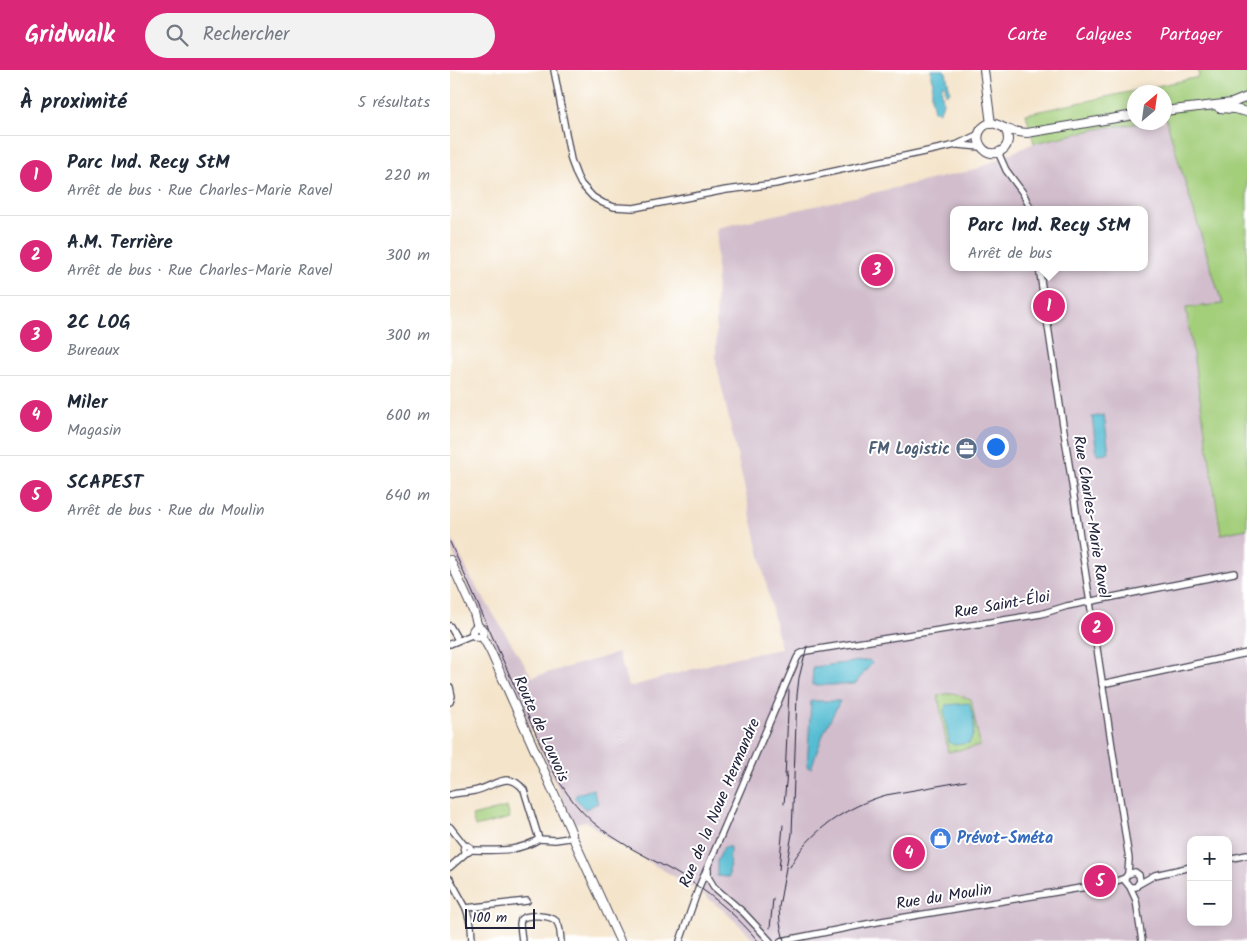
<!DOCTYPE html>
<html lang="fr">
<head>
<meta charset="utf-8">
<style>
  body { margin:0; font-family:Kalam,sans-serif; background:#f2f2f3; color:#1f2937 }
  .controls { position:absolute; right:15px; bottom:15px; display:grid; overflow:hidden; border-radius:10px; box-shadow:0 2px 8px #0003 }
  .controls button { width:45px; height:45px; display:grid; place-items:center; padding:0; border:0; border-bottom:1px solid #e0e1e3; background:#fff; color:#1f2937; font:25px sans-serif }
  .compass { position:absolute; left:677px; top:15px; width:45px; height:45px; border-radius:50%; background:#fff; box-shadow:0 2px 8px #0003; rotate:29deg }
  .scale { position:absolute; left:15px; bottom:12px; width:70px; box-sizing:border-box; padding-left:5px; border:2px solid #22223b; border-top:0; font-size:14px; line-height:18px; white-space:nowrap; color:#22223b; -webkit-text-stroke:4px #fff; paint-order:stroke }
  .you { position:absolute; left:545px; top:376px; width:18px; height:18px; margin:-12px; border:4px solid #fff; border-radius:50%; background:#1a73e8; box-shadow:0 0 0 8px #1a73e833 }
  .badge { display:grid; place-items:center; width:32px; height:32px; border-radius:50%; background:#db2777; color:#fff; font-size:16px; font-weight:700 }
  .pin { position:absolute; translate:-50% -50%; border:2px solid #fff; box-shadow:0 1px 5px #0006 }
  .popup { position:absolute; left:500px; top:136px; width:198px; height:65px; box-sizing:border-box; display:grid; place-content:center; border-radius:10px; background:#fff; filter:drop-shadow(0 1px 4px #0005); font-size:16px; white-space:nowrap; color:#747a83 }
  .popup b { font-size:19px; color:#1f2937 }
  .popup::after { content:''; position:absolute; left:50%; top:100%; margin-left:-10px; border:10px solid transparent; border-top-color:#fff }
  .list { margin:0; padding:0; list-style:none }
  h2 { display:flex; justify-content:space-between; align-items:center; height:65px; margin:0; padding:0 20px; font-size:21px }
  h2 small { font-size:16px; font-weight:400; color:#747a83 }
  .list li { display:grid; grid-template-columns:32px 1fr auto; gap:15px; align-items:center; box-sizing:border-box; height:80px; padding:0 20px; border-top:1px solid #e0e1e3 }
  .list b { display:block; font-size:19px; white-space:nowrap }
  .list p { margin:0; font-size:16px; white-space:nowrap; color:#747a83 }
  .list em { font-size:16px; font-style:normal; color:#747a83 }
  .icon { flex:none; width:28px; height:28px; fill:none; stroke:currentColor; stroke-width:2; stroke-linecap:round; stroke-linejoin:round }
  .map { position:relative; flex:none; width:797px; height:871px; overflow:hidden }
  header { display:flex; align-items:center; gap:30px; box-sizing:border-box; height:70px; padding:0 25px; background:#db2777; color:#fff }
  header strong { font-size:24px }
  nav { display:flex; gap:28px; margin-inline-start:auto; font-size:18px }
  .search { width:350px; height:45px; background:#f2f2f3; display:flex; align-items:center; gap:12px; box-sizing:border-box; padding:0 18px; border-radius:28px; color:#747a83; font-size:19px }
  main { display:flex }
  aside { flex:1; background:#fff }
  .map>svg:first-child { display:block }
  .industrial { fill:#d1bdcc; fill-rule:evenodd }
  .green { fill:#a3ce7a; stroke:#62785a }
  .water { fill:#54bcd2; stroke:#3b6f86 }
  .lines { fill:none; stroke-linecap:round; stroke-linejoin:round }
  .street-casing { stroke:#423f50; stroke-width:8 }
  .secondary-casing { stroke:#423f50; stroke-width:10 }
  .street { stroke:#fff; stroke-width:5.5 }
  .secondary { stroke:#fff; stroke-width:8 }
  .rail { stroke:#22223b; stroke-width:1 }
  .labels { text-anchor:middle; dominant-baseline:central; stroke-width:4; stroke-linejoin:round; paint-order:stroke }
  .service-label { font-size:16px; font-weight:bold; fill:#4e5e75; stroke:#fff; text-anchor:end }
  .street-label { font-size:16px; fill:#22223b; stroke:#fff }
  .shop-label { font-size:16px; font-weight:bold; fill:#366cbe; stroke:#fff; text-anchor:start }
</style>
</head>
<body>
<header>
<strong>Gridwalk</strong>
<div class="search"><svg class="icon" aria-label="search" viewBox="0 0 24 24"><circle cx="10" cy="10" r="6"/><path d="M15 15l6 6"/></svg>Rechercher</div>
<nav><a>Carte</a><a>Calques</a><a>Partager</a></nav>
</header>
<main>
<aside>
<h2>À proximité<small>5 résultats</small></h2>
<ul class="list">
<li><span class="badge">1</span><div><b>Parc Ind. Recy StM</b><p>Arrêt de bus · Rue Charles-Marie Ravel</p></div><em>220 m</em></li>
<li><span class="badge">2</span><div><b>A.M. Terrière</b><p>Arrêt de bus · Rue Charles-Marie Ravel</p></div><em>300 m</em></li>
<li><span class="badge">3</span><div><b>2C LOG</b><p>Bureaux</p></div><em>300 m</em></li>
<li><span class="badge">4</span><div><b>Miler</b><p>Magasin</p></div><em>600 m</em></li>
<li><span class="badge">5</span><div><b>SCAPEST</b><p>Arrêt de bus · Rue du Moulin</p></div><em>640 m</em></li>
</ul>
</aside>
<div class="map">
<svg width="797" height="871" viewBox="0 0 797 871">
  <rect width="100%" height="100%" fill="#fff"/>
  <filter id="ink" filterUnits="userSpaceOnUse"><feTurbulence type="fractalNoise" baseFrequency=".02" numOctaves="2"/><feDisplacementMap in="SourceGraphic" scale="10" xChannelSelector="R" yChannelSelector="G"/><feConvolveMatrix kernelMatrix="1 2 1 2 8 2 1 2 1" color-interpolation-filters="sRGB"/></filter>
  <filter id="wash" filterUnits="userSpaceOnUse"><feTurbulence type="fractalNoise" baseFrequency=".0096" numOctaves="4" result="noise"/><feDisplacementMap in="SourceGraphic" scale="20" xChannelSelector="R" yChannelSelector="G"/><feGaussianBlur stdDeviation="1.12" result="paint"/><feColorMatrix in="noise" values="0 0 0 0 0 0 0 0 0 0 0 0 0 0 0 0 0 1.4 0 .05"/><feComposite in="paint" operator="in"/></filter>
  <g filter="url(#wash)">
    <rect width="100%" height="100%" fill="#f4e4ca"/>
    <path class="industrial" d="M 715,49 L 716,49 L 772,234 L 736,239 L 770,464 L 797,459 L 797,871 L 304,871 L 297,862 L 274,841 L 248,820 L 159,769 L 136,751 L 124,754 L 0,476 L 0,465 L 20,506 L 82,607 L 168,583 L 179,617 L 286,587 L 331,579 L 266,292 L 267,158 L 524,100 L 584,73 L 652,58 L 692,53 L 714,52 ZM 504,140 L 694,140 L 694,197 L 504,197 ZM 741,770 L 778,770 L 778,852 L 741,852 Z"/>
    <g class="green">
      <path d="M 748,0 L 797,0 L 797,459 L 771,464 L 736,238 L 772,234 L 716,49 L 715,49 L 714,22 L 684,22 L 684,52 L 692,53 L 652,58 L 584,73 L 576,44 L 749,7 Z"/>
      <path d="M 503,623 L 521,629 L 530,676 L 498,682 L 488,625 Z"/>
      <path d="M 57,737 L 60,748 L 25,757 L 22,746 Z"/>
    </g>
    <g class="water">
      <path d="M 481,0 L 494,0 L 496,2 L 500,22 L 498,24 L 496,24 L 495,15 L 493,14 C 488,25 498,28 489,42 L 484,41 C 482,34 481,20 483,13 L 481,7 Z"/>
      <path d="M 654,345 L 659,383 L 647,384 L 642,347 Z"/>
      <path d="M 419,590 L 422,593 L 405,614 L 387,615 L 362,615 L 363,597 Z"/>
      <path d="M 361,631 L 390,631 L 374,662 L 361,698 L 357,697 Z"/>
      <path d="M 519,633 C 523,646 528,660 519,673 L 504,675 L 499,672 L 494,640 L 497,635 Z"/>
      <path d="M 143,719 L 148,733 L 135,739 L 125,728 L 127,724 Z"/>
      <path d="M 274,777 L 280,777 L 279,807 L 267,806 L 267,791 Z"/>
    </g>
  </g>
  <g filter="url(#ink)">
    <g class="lines">
      <defs>
        <g id="street">
          <path d="M 104,0 L 121,90 L 127,106 L 131,114 L 143,127 L 153,133 L 164,137 L 184,138 L 276,120 L 325,114 L 506,75 L 529,64"/>
          <path d="M 508,75 L 531,77"/>
          <path d="M 548,82 L 556,100 L 573,123 L 581,140"/>
          <path d="M 589,197 L 679,789 L 678,804"/>
          <path d="M 0,556 L 8,570"/>
          <path d="M 0,574 L 24,564"/>
          <path d="M 652,614 L 797,583"/>
          <path d="M 0,617 L 2,626 L 0,632"/>
          <path d="M 0,725 C 8,722 16,723 24,721 C 44,717 58,699 74,720 L 89,769 C 66,783 46,780 21,780"/>
          <path d="M 0,757 L 15,776"/>
          <path d="M 89,769 L 105,770 L 119,768"/>
          <circle cx="17" cy="779" r="3.5"/>
          <path d="M 778,789 L 797,785"/>
          <path d="M 0,797 L 16,783"/>
          <path d="M 258,800 L 258,807 L 264,817 L 294,843 L 320,871"/>
          <path d="M 0,809 L 16,838 L 21,855 L 22,871"/>
          <path d="M 689,814 L 705,805 L 741,797"/>
          <path d="M 680,817 L 686,817 L 690,811 L 689,805 L 685,802 L 678,804 L 675,808 L 675,811 L 680,817 L 686,830 L 692,871"/>
          <path d="M 16,838 L 77,831"/>
          <path d="M 72,871 L 70,854 L 71,849 C 78,844 100,845 106,851 C 111,856 110,865 111,871"/>
          <path d="M 230,871 L 249,817 L 347,588 L 350,584 L 356,581 L 591,544 L 617,536 L 784,503"/>
          <path d="M 331,871 L 432,851 L 661,813 L 675,808"/>
        </g>
        <g id="secondary">
          <path d="M 534,0 L 541,54"/>
          <path d="M 769,38 L 784,39 L 797,42"/>
          <path d="M 714,41 L 782,33 L 797,27"/>
          <path d="M 555,59 C 560,67 559,78 549,82 C 535,88 522,70 532,58 C 542,48 548,56 557,59 C 564,62 570,62 577,63 L 684,45"/>
          <path d="M 0,490 L 24,543 L 28,557"/>
          <circle cx="28" cy="562" r="5"/>
          <path d="M 32,566 L 40,580 L 120,759 L 122,764"/>
          <path d="M 124,770 L 170,871"/>
        </g>
      </defs>
      <use href="#street" class="street-casing"/>
      <use href="#secondary" class="secondary-casing"/>
      <use href="#street" class="street"/>
      <use href="#secondary" class="secondary"/>
      <g class="rail">
        <path d="M 0,472 L 99,693 C 114,723 134,749 163,767 C 188,784 217,796 243,813 C 267,829 290,849 308,871"/>
        <path d="M 335,708 L 339,620"/>
        <path d="M 334,734 L 337,702"/>
        <path d="M 340,797 C 358,761 398,736 436,725 L 516,711"/>
        <path d="M 329,800 L 333,755"/>
        <path d="M 320,858 L 323,829"/>
        <path d="M 334,871 L 330,853 L 329,837 L 342,764 L 347,625 L 349,608 L 357,576"/>
      </g>
    </g>
  </g>
  <defs>
    <symbol id="office-disc" viewBox="-11 -11 22 22"><circle r="9.5" fill="#5c6f8a" stroke="#fff"/><path d="M-6-3h4V-5.5h4V-3h4V5H-6ZM-1-4.5V-3h2v-1.5ZM-6 0V1H6V0Z" fill="#fff"/></symbol>
    <symbol id="shop-disc" viewBox="-11 -11 22 22"><circle r="9.5" fill="#3f7fe0" stroke="#fff"/><path d="M-5-2.5h2.3a2.7 3.5 0 0 1 5.4 0H5L5.5 6h-11ZM-1.5-2.5h3a1.5 2.3 0 0 0-3 0Z" fill="#fff"/></symbol>
  </defs>
  <g fill-rule="evenodd">
    <use href="#office-disc" x="504" y="366" width="25" height="25"/>
    <use href="#shop-disc" x="478" y="756" width="25" height="25"/>
  </g>
  <g class="labels">
    <g class="service-label">
      <text x="500" y="379">FM Logistic</text>
    </g>
    <g class="street-label">
      <text transform="translate(641 447) rotate(81)">Rue Charles-Marie Ravel</text>
      <text transform="translate(552 535) rotate(-10)">Rue Saint-Éloi</text>
      <text transform="translate(91 659) rotate(66)">Route de Louvois</text>
      <text transform="translate(270 733) rotate(-67)">Rue de la Noue Hermandre</text>
      <text transform="translate(494 827) rotate(-9)">Rue du Moulin</text>
    </g>
    <g class="shop-label">
      <text x="507" y="768">Prévot-Sméta</text>
    </g>
  </g>
</svg>
<div class="controls">
<button>+</button>
<button>−</button>
</div>
<svg class="compass" viewBox="-18 -18 36 36"><path d="M0-13l5 13h-10z" fill="#e53935"/><path d="M0 13l5-13h-10z" fill="#747a83"/></svg>
<div class="scale">100 m</div>
<div class="you"></div>
<div class="pin badge" style="left:599px;top:236px">1</div>
<div class="popup"><b>Parc Ind. Recy StM</b>Arrêt de bus</div>
<div class="pin badge" style="left:647px;top:558px">2</div>
<div class="pin badge" style="left:427px;top:200px">3</div>
<div class="pin badge" style="left:459px;top:783px">4</div>
<div class="pin badge" style="left:650px;top:811px">5</div>
</div>
</main>
</body>
</html>
